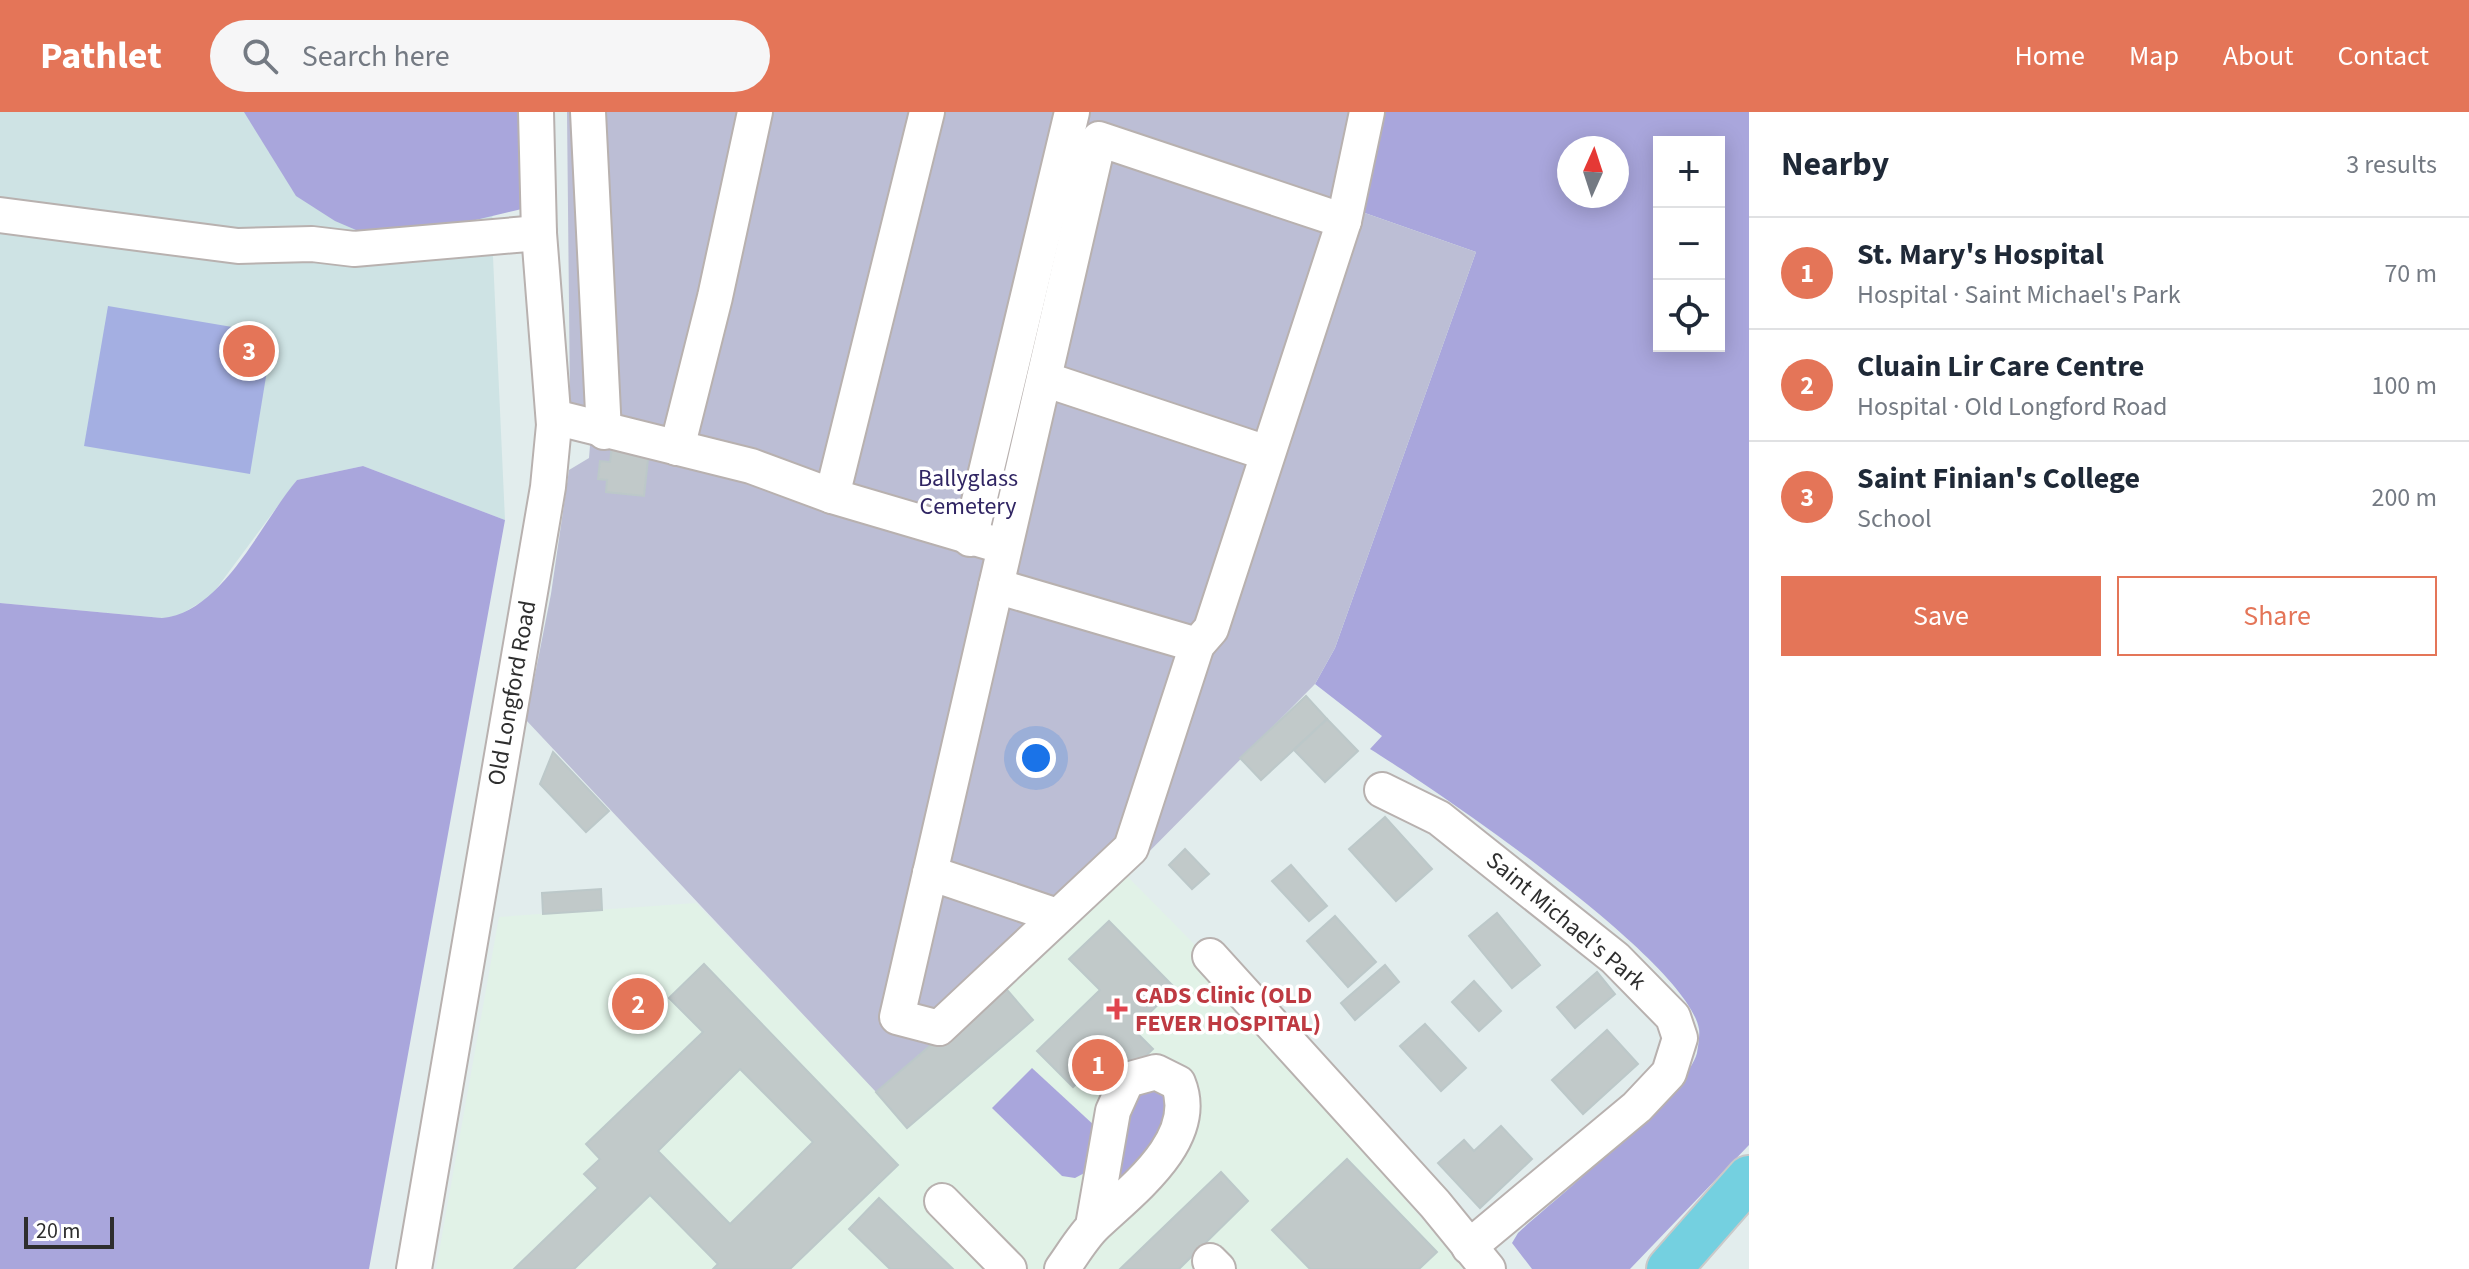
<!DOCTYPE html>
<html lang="en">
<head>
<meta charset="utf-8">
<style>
  body { margin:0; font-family:"Source Sans 3",sans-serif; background:#f6f6f7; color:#1f2937 }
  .controls { position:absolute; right:24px; top:24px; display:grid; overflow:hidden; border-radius:0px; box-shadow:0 4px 20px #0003 }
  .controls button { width:72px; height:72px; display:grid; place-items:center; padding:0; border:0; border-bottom:2px solid #e0e1e3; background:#fff; color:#1f2937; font:40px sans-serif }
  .compass { position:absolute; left:1557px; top:24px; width:72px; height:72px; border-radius:50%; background:#fff; box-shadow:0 4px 20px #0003; rotate:3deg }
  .scale { position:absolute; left:24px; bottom:20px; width:90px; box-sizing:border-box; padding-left:8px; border:4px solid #2e2e2e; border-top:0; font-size:22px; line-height:28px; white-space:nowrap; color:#2e2e2e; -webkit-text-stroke:6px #fff; paint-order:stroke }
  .you { position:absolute; left:1036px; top:646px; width:28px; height:28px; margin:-20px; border:6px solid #fff; border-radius:50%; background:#1a73e8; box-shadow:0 0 0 12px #1a73e833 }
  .badge { display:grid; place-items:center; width:52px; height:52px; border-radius:50%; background:#e47558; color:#fff; font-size:26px; font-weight:700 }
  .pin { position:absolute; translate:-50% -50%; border:4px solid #fff; box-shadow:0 2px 8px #0006 }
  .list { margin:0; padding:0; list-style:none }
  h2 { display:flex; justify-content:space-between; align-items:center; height:104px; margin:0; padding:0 32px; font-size:34px }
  h2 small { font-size:26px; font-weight:400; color:#747a83 }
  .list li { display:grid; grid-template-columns:52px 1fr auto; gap:24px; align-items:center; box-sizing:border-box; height:112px; padding:0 32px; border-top:2px solid #e0e1e3 }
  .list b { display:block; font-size:30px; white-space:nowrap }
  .list p { margin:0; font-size:26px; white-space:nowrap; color:#747a83 }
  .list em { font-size:26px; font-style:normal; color:#747a83 }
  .actions { display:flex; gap:16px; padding:24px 32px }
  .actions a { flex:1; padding:18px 0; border:2px solid #e47558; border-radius:0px; text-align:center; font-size:28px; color:#e47558 }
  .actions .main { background:#e47558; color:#fff }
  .icon { flex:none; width:44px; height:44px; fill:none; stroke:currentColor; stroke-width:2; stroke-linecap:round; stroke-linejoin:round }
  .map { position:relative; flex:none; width:1749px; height:1157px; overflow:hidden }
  header { display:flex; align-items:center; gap:48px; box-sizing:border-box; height:112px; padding:0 40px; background:#e47558; color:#fff }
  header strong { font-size:38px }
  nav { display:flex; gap:44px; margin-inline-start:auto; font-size:28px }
  .search { width:560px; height:72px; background:#f6f6f7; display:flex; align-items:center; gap:20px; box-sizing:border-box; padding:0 28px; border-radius:44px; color:#747a83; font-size:30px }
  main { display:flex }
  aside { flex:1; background:#fff }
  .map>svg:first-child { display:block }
  .education { fill:#cee3e4 }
  .medical { fill:#e1f2e7 }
  .green { fill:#a9a6dc; fill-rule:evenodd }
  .cemetery { fill:#bcbed5 }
  .pitch { fill:#a4afe2 }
  .building { fill:#c1c9c9; stroke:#bcc8c9; stroke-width:2; fill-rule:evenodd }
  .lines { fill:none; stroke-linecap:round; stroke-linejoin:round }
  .minor-casing { stroke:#b8b1af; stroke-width:38 }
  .major-casing { stroke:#c9c9c9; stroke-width:48 }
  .minor { stroke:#fff; stroke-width:34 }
  .major { stroke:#74d0e0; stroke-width:44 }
  .health-dot { fill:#e0444e; stroke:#fff; stroke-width:3 }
  .labels { text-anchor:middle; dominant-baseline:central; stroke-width:7; stroke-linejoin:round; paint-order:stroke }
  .park-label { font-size:24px; fill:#302563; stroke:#fff }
  .street-label { font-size:24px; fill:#2e2e2e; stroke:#fff }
  .health-label { font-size:24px; font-weight:bold; fill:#be3a42; stroke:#fff; text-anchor:start }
</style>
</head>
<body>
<header>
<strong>Pathlet</strong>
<div class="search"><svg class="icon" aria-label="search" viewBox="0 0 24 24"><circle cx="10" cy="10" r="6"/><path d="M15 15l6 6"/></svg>Search here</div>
<nav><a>Home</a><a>Map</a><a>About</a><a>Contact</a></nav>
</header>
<main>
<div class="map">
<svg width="1749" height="1157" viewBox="0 0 1749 1157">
  <rect width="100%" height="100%" fill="#e2eded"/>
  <path class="education" d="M 0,0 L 495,0 L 492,123 L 505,408 L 363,354 L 297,368 L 211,484 L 178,504 L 162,506 L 0,491 Z"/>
  <path class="medical" d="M 1126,763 L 1194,832 L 1194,843 L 1465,1157 L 436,1157 L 499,805 L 696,791 L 876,979 Z"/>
  <g class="green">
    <path d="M 244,0 L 525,0 L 526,96 L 384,130 L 335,109 L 296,84 Z"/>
    <path d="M 1384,0 L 1749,0 L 1749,1033 L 1630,1157 L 1532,1157 L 1512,1131 L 1518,1121 C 1554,1088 1687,981 1697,941 C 1698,935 1700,923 1699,917 C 1687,848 1435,677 1370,637 L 1382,624 L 1315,572 L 1335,536 L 1476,140 L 1362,100 ZM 1659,30 L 1719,30 L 1719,234 L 1659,234 ZM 1569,36 L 1617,36 L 1617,84 L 1569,84 Z"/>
    <path d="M 363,354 L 505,408 L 369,1157 L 0,1157 L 0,491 L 162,506 C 223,500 260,412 297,368 Z"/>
    <path d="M 1032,956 L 1096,1015 L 1092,1057 L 1075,1066 L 1062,1064 L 992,996 Z"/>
    <path d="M 1150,974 L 1170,985 L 1164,1021 L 1114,1078 L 1132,989 Z"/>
  </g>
  <path class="cemetery" d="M 567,0 L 1384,0 L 1362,100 L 1476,140 L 1335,536 L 1315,572 L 1126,763 L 876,980 L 526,608 L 551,482 L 569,358 L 589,346 L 592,309 L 570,290 Z"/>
  <path class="pitch" d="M 108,194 L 273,222 L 250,362 L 84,334 Z"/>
  <g class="building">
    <path d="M 612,334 L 649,338 L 644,384 L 606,380 L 607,368 L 598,367 L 600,349 L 610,350 Z"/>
    <path d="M 1306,584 L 1327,607 L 1261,668 L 1240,646 Z"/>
    <path d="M 1327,607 L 1358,639 L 1325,670 L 1294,638 Z"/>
    <path d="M 553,640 L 609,699 L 586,720 L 540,672 Z"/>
    <path d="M 1385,705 L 1432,757 L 1396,789 L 1349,737 Z"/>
    <path d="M 1185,737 L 1209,762 L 1192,777 L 1169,753 Z"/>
    <path d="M 1291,753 L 1327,794 L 1309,809 L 1272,769 Z"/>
    <path d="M 601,777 L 602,798 L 543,802 L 542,781 Z"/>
    <path d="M 1497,801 L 1540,853 L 1512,876 L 1469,824 Z"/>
    <path d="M 1335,804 L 1376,850 L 1348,875 L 1307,829 Z"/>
    <path d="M 1109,809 L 1175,876 L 1133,917 L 1153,937 L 1133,956 L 1114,936 L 1073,975 L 1037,939 L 1100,878 L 1069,847 Z"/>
    <path d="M 704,852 L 898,1053 L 790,1157 L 713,1157 L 718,1152 L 650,1083 L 574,1157 L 514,1157 L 598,1076 L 584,1062 L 600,1047 L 586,1032 L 703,920 L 669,886 ZM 740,957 L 813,1030 L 730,1112 L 658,1039 Z"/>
    <path d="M 1385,853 L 1399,870 L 1355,908 L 1341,891 Z"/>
    <path d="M 1597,860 L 1615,882 L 1575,916 L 1557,895 Z"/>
    <path d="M 1474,869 L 1501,899 L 1479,919 L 1452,890 Z"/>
    <path d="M 1002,872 L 1033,908 L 907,1016 L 876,980 Z"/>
    <path d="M 1425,912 L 1466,956 L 1441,979 L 1400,934 Z"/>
    <path d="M 1607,918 L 1638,952 L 1583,1002 L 1552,968 Z"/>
    <path d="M 1501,1014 L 1532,1047 L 1480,1096 L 1438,1051 L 1464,1028 L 1474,1039 Z"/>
    <path d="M 1347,1047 L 1437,1140 L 1419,1157 L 1310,1157 L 1272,1118 Z"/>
    <path d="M 1221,1060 L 1248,1089 L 1179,1157 L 1120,1157 Z"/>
    <path d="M 879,1086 L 953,1157 L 890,1157 L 849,1117 Z"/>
  </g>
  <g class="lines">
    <defs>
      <g id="minor">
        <path d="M 588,0 L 604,320"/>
        <path d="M 0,103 L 238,134 L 312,132 L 354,137 L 539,121"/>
        <path d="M 1344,109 L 1367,0"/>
        <path d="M 1044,267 L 1267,341"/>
        <path d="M 554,305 L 751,354 L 832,384 L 1005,435 L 996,474 L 1197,533 L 1211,517 L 1344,109 L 1099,27 L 1005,435"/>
        <path d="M 677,336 L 715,185 L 755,0"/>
        <path d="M 832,384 L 927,0"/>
        <path d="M 970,427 L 1072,0"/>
        <path d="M 996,474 L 897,905 L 939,916 L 1131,736 L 1197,533"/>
        <path d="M 1382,678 L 1439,706 L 1615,846 L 1673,905 L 1680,926 L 1669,961 L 1637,995 L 1469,1135"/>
        <path d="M 930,761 L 1057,804"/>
        <path d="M 1210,844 L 1435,1092 L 1488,1157"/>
        <path d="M 942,1089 L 1009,1157"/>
        <path d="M 1210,1149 L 1218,1157"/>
        <path d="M 414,1157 L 548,375 L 554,313 L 539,121 L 536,0"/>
        <path d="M 1062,1157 C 1073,1142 1083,1124 1096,1112 C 1132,1078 1201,1027 1178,971 L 1156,960 L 1127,968 L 1113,999 L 1093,1114"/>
      </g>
      <path id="major" d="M 1669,1157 L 1749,1066"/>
    </defs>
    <use href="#minor" class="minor-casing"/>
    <use href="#major" class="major-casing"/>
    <use href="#minor" class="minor"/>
    <use href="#major" class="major"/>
  </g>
  <path class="health-dot" d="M1113 885h8v8h8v8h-8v8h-8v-8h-8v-8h8z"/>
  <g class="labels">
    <g class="park-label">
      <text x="968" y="366">Ballyglass<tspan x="968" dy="28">Cemetery</tspan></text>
    </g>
    <g class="street-label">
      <text transform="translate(512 581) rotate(-80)">Old Longford Road</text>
      <text transform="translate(1566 809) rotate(40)">Saint Michael's Park</text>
    </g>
    <g class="health-label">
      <text x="1135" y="883">CADS Clinic (OLD<tspan x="1135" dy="28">FEVER HOSPITAL)</tspan></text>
    </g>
  </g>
</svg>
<div class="controls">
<button>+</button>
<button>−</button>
<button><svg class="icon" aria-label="locate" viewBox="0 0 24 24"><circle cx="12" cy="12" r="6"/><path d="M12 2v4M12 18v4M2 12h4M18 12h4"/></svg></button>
</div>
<svg class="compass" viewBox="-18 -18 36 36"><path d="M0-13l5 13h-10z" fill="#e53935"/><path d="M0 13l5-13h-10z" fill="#747a83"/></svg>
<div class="scale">20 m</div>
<div class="you"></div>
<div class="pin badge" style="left:1098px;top:953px">1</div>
<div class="pin badge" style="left:638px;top:892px">2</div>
<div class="pin badge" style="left:249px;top:239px">3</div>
</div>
<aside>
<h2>Nearby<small>3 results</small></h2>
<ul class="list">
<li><span class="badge">1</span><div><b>St. Mary's Hospital</b><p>Hospital · Saint Michael's Park</p></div><em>70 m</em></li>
<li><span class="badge">2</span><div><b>Cluain Lir Care Centre</b><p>Hospital · Old Longford Road</p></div><em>100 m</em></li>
<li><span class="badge">3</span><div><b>Saint Finian's College</b><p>School</p></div><em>200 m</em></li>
</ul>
<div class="actions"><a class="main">Save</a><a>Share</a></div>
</aside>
</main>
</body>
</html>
